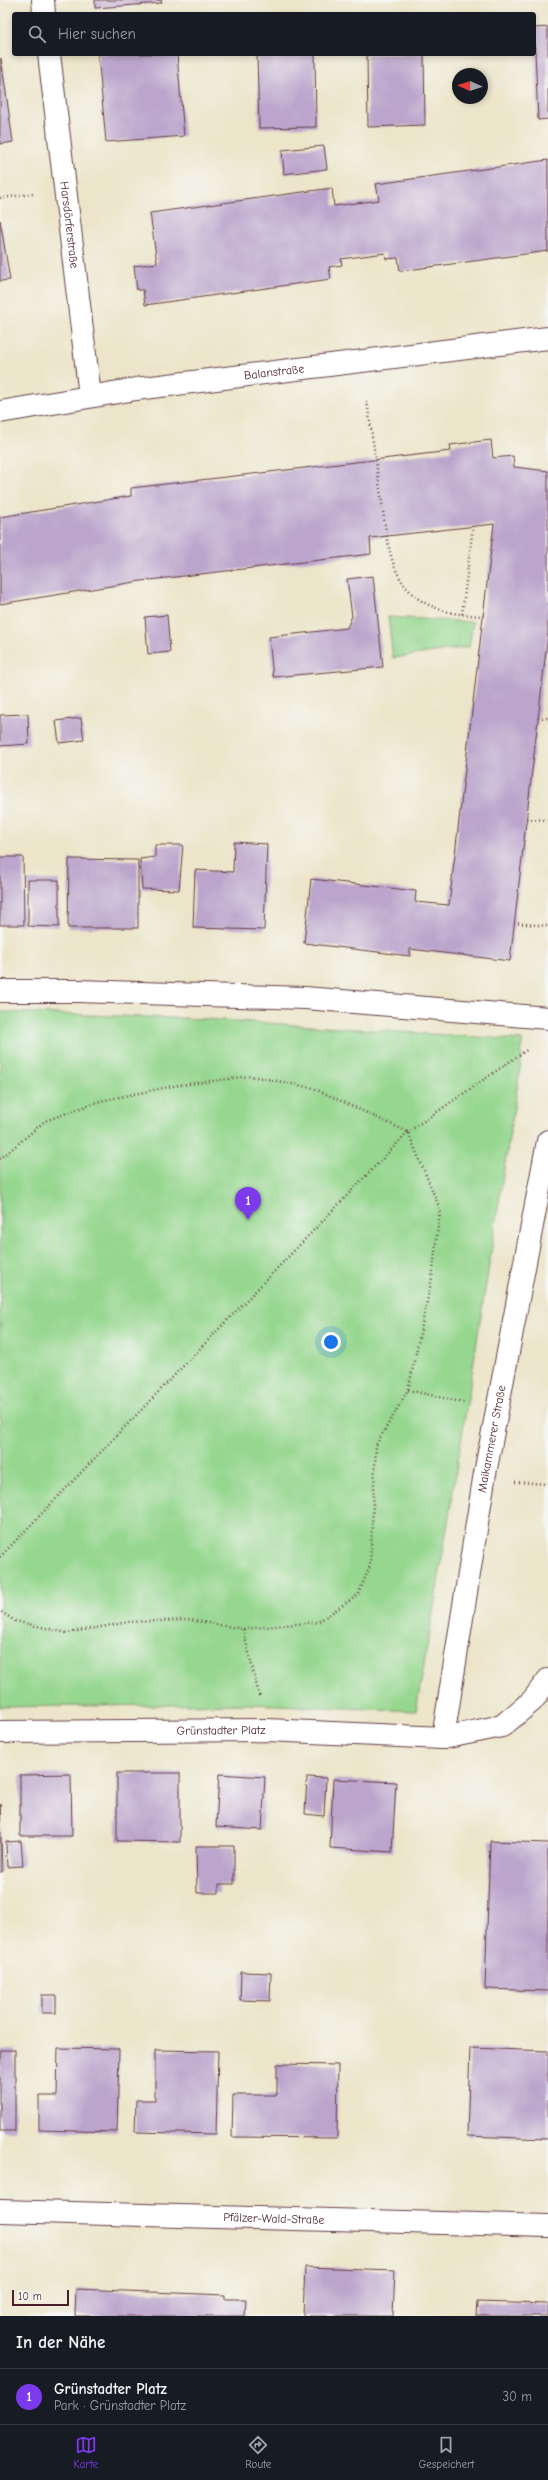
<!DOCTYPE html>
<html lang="de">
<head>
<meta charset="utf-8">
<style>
  body { margin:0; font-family:"Comic Neue",sans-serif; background:#242831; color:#f1f3f6 }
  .compass { position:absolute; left:452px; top:68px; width:36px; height:36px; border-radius:50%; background:#171b24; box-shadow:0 2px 6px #0003; rotate:273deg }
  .scale { position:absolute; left:12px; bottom:10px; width:57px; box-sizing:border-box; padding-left:4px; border:2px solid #4a1f2b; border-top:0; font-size:11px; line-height:14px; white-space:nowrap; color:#4a1f2b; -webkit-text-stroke:3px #f6f6f2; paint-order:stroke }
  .you { position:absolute; left:331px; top:1342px; width:14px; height:14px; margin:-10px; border:3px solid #fff; border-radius:50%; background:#1a73e8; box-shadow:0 0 0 6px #1a73e833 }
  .badge { display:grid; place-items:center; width:26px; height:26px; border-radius:50%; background:#7c3aed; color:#fff; font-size:13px; font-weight:700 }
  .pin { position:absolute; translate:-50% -33px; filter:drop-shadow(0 1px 2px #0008) }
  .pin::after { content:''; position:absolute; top:21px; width:14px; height:12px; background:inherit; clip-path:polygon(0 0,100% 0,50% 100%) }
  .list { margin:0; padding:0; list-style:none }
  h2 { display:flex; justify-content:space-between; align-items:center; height:52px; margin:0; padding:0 16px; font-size:17px }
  h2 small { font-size:13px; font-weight:400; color:#9ea1a6 }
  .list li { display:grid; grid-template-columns:26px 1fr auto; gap:12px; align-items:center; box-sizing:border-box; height:56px; padding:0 16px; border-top:1px solid #363941 }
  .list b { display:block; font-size:15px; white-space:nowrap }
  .list p { margin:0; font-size:13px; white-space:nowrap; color:#9ea1a6 }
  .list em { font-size:13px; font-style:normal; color:#9ea1a6 }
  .icon { flex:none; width:22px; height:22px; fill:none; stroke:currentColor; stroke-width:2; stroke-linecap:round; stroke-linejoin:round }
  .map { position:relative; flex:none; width:548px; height:2316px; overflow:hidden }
  .search { position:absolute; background:#171b24; box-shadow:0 2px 6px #0003; left:12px; right:12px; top:12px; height:44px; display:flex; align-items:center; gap:10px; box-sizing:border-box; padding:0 14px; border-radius:4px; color:#9ea1a6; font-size:15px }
  .sheet { height:108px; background:#171b24 }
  nav { display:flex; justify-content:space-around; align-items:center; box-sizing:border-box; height:56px; border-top:1px solid #363941; background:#171b24; font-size:11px; color:#9ea1a6 }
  nav a { display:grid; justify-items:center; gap:2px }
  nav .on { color:#7c3aed }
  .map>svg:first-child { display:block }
  .green { fill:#96d78f; stroke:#707b5d }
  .building { fill:#bba5cc }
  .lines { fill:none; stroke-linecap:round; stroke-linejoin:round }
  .minor-casing { stroke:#623d43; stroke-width:24 }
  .path { stroke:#623d43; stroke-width:2.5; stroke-dasharray:1 3; stroke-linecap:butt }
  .minor { stroke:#fff; stroke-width:22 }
  .labels { text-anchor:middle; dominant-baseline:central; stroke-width:3; stroke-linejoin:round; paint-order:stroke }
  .street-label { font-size:12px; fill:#4a1f2b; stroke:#f6f6f2 }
</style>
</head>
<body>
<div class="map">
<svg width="548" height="2316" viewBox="0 0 548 2316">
  <rect width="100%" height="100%" fill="#f6f6f2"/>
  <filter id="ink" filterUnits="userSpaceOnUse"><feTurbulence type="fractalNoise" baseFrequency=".025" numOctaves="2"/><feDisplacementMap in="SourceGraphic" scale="8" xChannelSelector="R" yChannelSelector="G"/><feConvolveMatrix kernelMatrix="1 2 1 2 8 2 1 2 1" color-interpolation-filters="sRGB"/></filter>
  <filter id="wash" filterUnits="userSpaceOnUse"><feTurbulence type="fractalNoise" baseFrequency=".012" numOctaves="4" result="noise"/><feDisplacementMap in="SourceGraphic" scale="16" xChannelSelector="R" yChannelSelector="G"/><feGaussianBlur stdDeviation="0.9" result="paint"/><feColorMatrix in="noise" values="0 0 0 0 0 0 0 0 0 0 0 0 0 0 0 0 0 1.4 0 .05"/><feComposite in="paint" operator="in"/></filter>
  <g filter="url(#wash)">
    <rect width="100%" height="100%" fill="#ece5c9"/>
    <g class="green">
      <path d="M 388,617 L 473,622 L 469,647 L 393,658 Z"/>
      <path d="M 0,1012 L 206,1019 L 522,1040 L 521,1064 C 486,1280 454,1496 416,1711 L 251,1704 L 0,1707 Z"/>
    </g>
    <g id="blocks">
      <g class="building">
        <path d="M 95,0 L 161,0 L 162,3 L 95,8 Z"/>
        <path d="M 548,27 L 548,119 L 538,120 L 534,28 Z"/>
        <path d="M 98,54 L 177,54 L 184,136 L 106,142 Z"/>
        <path d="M 257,54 L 315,54 L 316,127 L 259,128 Z"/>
        <path d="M 367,54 L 424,54 L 425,125 L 368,127 Z"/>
        <path d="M 1,58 L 13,142 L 0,144 L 0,59 Z"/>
        <path d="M 324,146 L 327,169 L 284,174 L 282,150 Z"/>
        <path d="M 548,160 L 548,251 L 400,271 L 398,258 L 386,259 L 385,253 L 341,259 L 342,265 L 329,267 L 331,279 L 145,305 L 143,290 L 137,290 L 134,266 L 157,263 L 150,213 L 332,188 L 334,206 L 379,200 L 376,184 Z"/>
        <path d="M 0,220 L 10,280 L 0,281 Z"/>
        <path d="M 491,440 L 493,458 L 513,456 L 514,467 L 548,471 L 548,633 L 510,961 L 410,949 L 410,956 L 304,943 L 311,879 L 416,891 L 415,902 L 449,905 L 494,524 L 370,538 L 371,554 L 141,581 L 0,604 L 0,517 L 131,496 L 131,488 L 451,451 L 450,445 Z"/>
        <path d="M 373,576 L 383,667 L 273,677 L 269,637 L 347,628 L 352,616 L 347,579 Z"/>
        <path d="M 167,615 L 170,652 L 148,654 L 145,617 Z"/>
        <path d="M 28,714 L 29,744 L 0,746 L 0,715 Z"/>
        <path d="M 81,718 L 84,740 L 59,743 L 56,721 Z"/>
        <path d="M 234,842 L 267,844 L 264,930 L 193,928 L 195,870 L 233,872 Z"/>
        <path d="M 155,845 L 183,845 L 179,890 L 142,889 L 140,859 L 155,857 Z"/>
        <path d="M 0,857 L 23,857 L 24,925 L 0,925 Z"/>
        <path d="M 69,859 L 138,860 L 138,928 L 68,928 Z"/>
        <path d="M 28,880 L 59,880 L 59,927 L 28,926 Z"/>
        <path d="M 117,1773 L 180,1773 L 180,1842 L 117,1841 Z"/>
        <path d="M 71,1774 L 72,1836 L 20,1836 L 20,1775 Z"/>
        <path d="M 219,1774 L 265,1777 L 262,1830 L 216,1827 Z"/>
        <path d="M 307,1777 L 326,1778 L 324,1816 L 305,1814 Z"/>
        <path d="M 333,1779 L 396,1782 L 392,1852 L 330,1848 Z"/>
        <path d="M 0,1804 L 2,1872 L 0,1872 Z"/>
        <path d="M 21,1841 L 23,1866 L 7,1867 L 6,1842 Z"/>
        <path d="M 490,1841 L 548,1843 L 548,1991 L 485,1989 Z"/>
        <path d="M 196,1846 L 234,1846 L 234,1884 L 219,1884 L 219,1893 L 197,1893 Z"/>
        <path d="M 241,1972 L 271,1973 L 270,2001 L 240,2000 Z"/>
        <rect x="42" y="1995" width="14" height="18"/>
        <path d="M 58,2048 L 119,2049 L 117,2132 L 39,2130 L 39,2096 L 57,2096 Z"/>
        <path d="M 470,2048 L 548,2051 L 548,2139 L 467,2136 Z"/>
        <rect x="0" y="2050" width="15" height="81"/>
        <path d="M 155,2050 L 218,2051 L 216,2134 L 135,2132 L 136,2100 L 155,2100 Z"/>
        <path d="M 277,2064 L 338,2065 L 337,2138 L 232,2137 L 233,2095 L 277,2095 Z"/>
        <path d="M 305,2267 L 395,2270 L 393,2316 L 303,2316 Z"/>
        <path d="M 76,2289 L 225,2295 L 225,2299 L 246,2299 L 245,2316 L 75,2316 Z"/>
        <path d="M 477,2302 L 548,2304 L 548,2316 L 476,2316 Z"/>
      </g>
    </g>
  </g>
  <g filter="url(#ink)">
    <use href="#blocks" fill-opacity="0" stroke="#623d43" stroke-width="1"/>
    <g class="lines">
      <defs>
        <g id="minor">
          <path d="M 43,0 L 44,14"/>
          <path id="s1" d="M 49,54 L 90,396"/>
          <path id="s2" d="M 0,412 L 136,389 L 548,338"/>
          <path d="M 0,991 L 77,991 L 305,998 L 548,1018"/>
          <path id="s3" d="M 0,1732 L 267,1730 L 443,1738 L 502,1726 L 532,1701 L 548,1680"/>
          <path id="s4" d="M 443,1738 L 484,1479 L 548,1141"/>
          <path id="s5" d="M 0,2211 L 548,2226"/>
        </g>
      </defs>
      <use href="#minor" class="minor-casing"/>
      <g class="path">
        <path d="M 0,198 L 33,194"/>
        <path d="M 367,401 C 372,435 377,469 382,503 C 389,553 391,598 449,612 C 460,615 472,615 483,616"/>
        <path d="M 462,614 L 473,526"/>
        <path d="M 538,718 L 548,718"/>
        <path d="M 527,819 L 548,820"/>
        <path d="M 514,923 L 548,926"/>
        <path d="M 0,1159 L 45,1121 L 100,1101 L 173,1086 L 251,1076 L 313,1088 L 408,1132 L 440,1209 L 432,1278 L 408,1390 L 376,1445 L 370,1566 L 358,1595 L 318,1622 L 243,1629 L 191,1620 L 129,1622 L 67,1633 L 15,1621 L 0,1611"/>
        <path d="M 408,1390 L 466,1403"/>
        <path d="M 515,1482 L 548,1484"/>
        <path d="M 0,1557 L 408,1132 L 528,1049"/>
        <path d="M 243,1629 L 260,1699"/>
      </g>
      <use href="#minor" class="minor"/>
    </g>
  </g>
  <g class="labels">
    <g class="street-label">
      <text stroke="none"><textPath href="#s1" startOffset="172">Harsdörferstraße</textPath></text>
      <text stroke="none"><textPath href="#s2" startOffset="277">Balanstraße</textPath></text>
      <text stroke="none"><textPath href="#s4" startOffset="303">Maikammerer Straße</textPath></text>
      <text stroke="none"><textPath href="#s3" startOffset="221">Grünstadter Platz</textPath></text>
      <text stroke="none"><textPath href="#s5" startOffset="274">Pfälzer-Wald-Straße</textPath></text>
    </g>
  </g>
</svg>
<svg class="compass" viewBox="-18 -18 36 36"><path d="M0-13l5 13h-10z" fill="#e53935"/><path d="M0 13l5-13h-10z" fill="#9ea1a6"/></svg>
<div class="scale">10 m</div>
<div class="you"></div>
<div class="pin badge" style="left:248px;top:1220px">1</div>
<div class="search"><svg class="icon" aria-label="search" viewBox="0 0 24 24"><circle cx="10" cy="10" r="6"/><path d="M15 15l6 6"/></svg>Hier suchen</div>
</div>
<section class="sheet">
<h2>In der Nähe<small></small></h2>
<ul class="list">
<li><span class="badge">1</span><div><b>Grünstadter Platz</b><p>Park · Grünstadter Platz</p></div><em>30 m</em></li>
</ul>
</section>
<nav>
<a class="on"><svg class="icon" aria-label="map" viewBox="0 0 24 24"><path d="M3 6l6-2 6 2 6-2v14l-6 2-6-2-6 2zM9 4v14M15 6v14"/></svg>Karte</a>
<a><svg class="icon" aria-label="directions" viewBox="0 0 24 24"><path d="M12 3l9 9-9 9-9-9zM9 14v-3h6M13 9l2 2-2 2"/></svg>Route</a>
<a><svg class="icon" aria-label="saved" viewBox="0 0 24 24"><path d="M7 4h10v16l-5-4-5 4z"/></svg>Gespeichert</a>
</nav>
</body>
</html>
